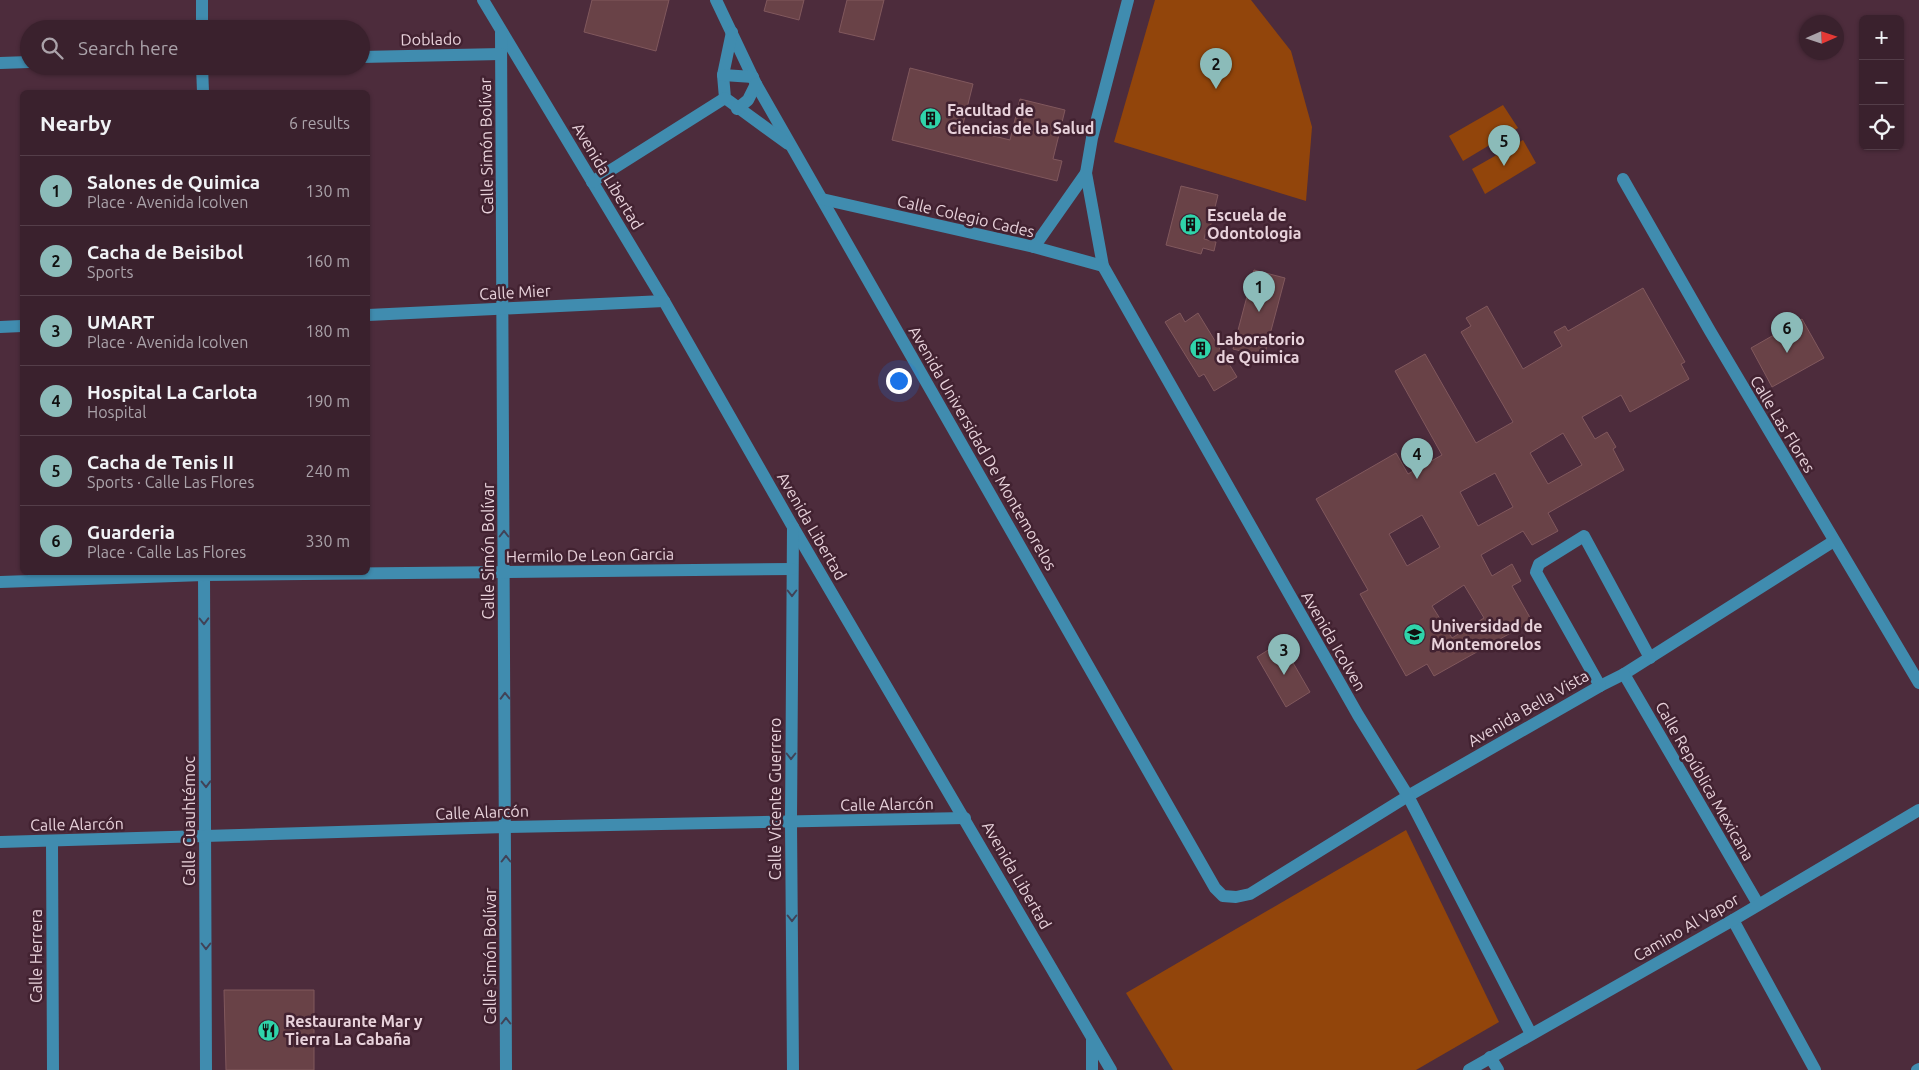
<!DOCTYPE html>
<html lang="en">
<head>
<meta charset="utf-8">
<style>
  body { margin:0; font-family:Ubuntu,sans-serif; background:#412935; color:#f1f3f6 }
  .controls { position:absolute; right:15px; top:15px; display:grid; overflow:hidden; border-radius:8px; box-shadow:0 1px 4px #0004 }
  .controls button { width:45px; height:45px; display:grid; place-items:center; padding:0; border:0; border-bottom:1px solid #543e49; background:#3a212d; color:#f1f3f6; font:25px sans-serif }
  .compass { position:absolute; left:1799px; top:15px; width:45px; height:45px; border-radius:50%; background:#3a212d; box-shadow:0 1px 4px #0004; rotate:87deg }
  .you { position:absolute; left:898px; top:380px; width:18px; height:18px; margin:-12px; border:4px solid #fff; border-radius:50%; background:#1a73e8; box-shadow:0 0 0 8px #1a73e833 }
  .badge { display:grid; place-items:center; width:32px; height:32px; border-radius:50%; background:#8bbbb9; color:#111; font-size:16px; font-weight:700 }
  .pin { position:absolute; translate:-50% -41px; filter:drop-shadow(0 1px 2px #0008) }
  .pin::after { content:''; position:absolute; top:26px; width:18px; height:15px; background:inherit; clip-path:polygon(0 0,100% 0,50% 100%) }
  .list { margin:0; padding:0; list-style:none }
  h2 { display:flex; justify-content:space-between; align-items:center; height:65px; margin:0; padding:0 20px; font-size:21px }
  h2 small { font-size:16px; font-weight:400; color:#aba3aa }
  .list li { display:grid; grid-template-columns:32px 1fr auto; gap:15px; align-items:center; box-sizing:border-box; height:70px; padding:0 20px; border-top:1px solid #543e49 }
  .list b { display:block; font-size:19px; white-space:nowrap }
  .list p { margin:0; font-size:16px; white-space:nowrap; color:#aba3aa }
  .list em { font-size:16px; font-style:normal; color:#aba3aa }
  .icon { flex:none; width:28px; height:28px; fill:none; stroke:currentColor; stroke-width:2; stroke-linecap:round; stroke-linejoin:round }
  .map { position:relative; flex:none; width:1919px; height:1070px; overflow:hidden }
  .search { position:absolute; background:#3a212d; box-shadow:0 1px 4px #0004; left:20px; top:20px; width:350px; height:55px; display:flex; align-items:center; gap:12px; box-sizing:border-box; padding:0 18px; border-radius:28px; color:#aba3aa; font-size:19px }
  .panel { position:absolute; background:#3a212d; box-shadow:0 1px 4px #0004; left:20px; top:90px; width:350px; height:485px; border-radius:8px }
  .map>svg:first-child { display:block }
  .green { fill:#92450b }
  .building { fill:#694247; stroke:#81585d; fill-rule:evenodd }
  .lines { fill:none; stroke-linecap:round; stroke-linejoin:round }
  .minor { stroke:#408caf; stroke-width:12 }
  .oneway { stroke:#414257 }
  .labels { text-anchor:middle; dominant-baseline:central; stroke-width:5; stroke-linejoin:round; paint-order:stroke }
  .street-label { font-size:16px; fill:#e8d2db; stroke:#422231 }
  .poi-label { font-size:16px; font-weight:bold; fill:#e8d2db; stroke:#422231; text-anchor:start }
</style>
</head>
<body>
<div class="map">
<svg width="1919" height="1070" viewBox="0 0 1919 1070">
  <rect width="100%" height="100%" fill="#4d2c3c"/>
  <g class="green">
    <path d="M 1155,0 L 1251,0 L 1291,51 L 1312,127 L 1306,201 L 1114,142 Z"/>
    <path d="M 1503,105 L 1518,128 L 1463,161 L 1449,136 Z"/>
    <path d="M 1523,140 L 1536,163 L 1485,194 L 1472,169 Z"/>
    <path d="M 1406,830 L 1499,1022 L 1416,1070 L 1173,1070 L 1126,993 Z"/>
  </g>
  <g class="building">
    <path d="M 592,0 L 669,0 L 656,51 L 584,32 Z"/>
    <path d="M 767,0 L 804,0 L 799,20 L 764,11 Z"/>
    <path d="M 847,0 L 884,0 L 874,40 L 839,32 Z"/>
    <path d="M 910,68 L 973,84 L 962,128 L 1010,140 L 1020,99 L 1065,110 L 1053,159 L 1062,161 L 1057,181 L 892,140 Z"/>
    <path d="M 1181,186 L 1218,195 L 1209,232 L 1206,231 L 1204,239 L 1216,242 L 1214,251 L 1203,248 L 1201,254 L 1166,245 Z"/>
    <path d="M 1254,270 L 1285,278 L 1264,357 L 1233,349 Z"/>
    <path d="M 1643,288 L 1685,362 L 1681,364 L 1689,379 L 1630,412 L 1621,395 L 1582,417 L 1595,439 L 1607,432 L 1616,447 L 1613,449 L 1624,470 L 1548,513 L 1558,531 L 1532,545 L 1523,531 L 1481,555 L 1492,576 L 1512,564 L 1521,581 L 1512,586 L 1532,621 L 1434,676 L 1427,664 L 1406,676 L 1360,594 L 1368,590 L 1316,499 L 1396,453 L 1408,474 L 1442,455 L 1395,371 L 1425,354 L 1476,443 L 1513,422 L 1461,332 L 1471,326 L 1466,318 L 1487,306 L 1523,369 L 1562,346 L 1554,332 L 1565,326 L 1568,331 ZM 1563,433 L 1582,465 L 1548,484 L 1530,453 ZM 1495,473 L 1513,507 L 1478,526 L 1460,492 ZM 1422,515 L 1440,547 L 1407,566 L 1389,534 ZM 1464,585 L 1484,618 L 1452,638 L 1432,606 Z"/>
    <path d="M 1180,313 L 1185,322 L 1198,313 L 1237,377 L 1214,391 L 1204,374 L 1199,377 L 1165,322 Z"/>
    <path d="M 1802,319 L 1824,358 L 1772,387 L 1751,348 Z"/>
    <path d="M 1281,642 L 1310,692 L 1286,707 L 1257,657 Z"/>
    <path d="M 224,990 L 314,990 L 314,1070 L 226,1070 Z"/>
  </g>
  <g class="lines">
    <g class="minor">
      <path d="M 202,0 L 202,29"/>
      <path d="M 483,0 L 664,301 L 793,527 L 1111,1070"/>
      <path d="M 716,0 L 756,84 L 1215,888 L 1223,896 L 1236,897 L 1250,894 L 1408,796 L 1600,686 L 1624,674 L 1834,541"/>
      <path d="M 1128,0 L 1092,138 L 1086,173 L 1103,266 L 1358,715 L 1408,796 L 1531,1034"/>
      <path d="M 732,32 L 723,75 L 725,98 L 788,144"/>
      <path d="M 501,33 L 506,1070"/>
      <path d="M 361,57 L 501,54"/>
      <path d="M 0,63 L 29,62"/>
      <path d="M 202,66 L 203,92"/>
      <path d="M 723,75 L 753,77"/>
      <path d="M 737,109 L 748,100 L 756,84"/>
      <path d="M 1623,179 L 1710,331 L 1919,683"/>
      <path d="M 592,182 L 725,98"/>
      <path d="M 822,199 L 1034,247 L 1103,266"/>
      <path d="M 1034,247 L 1086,173"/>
      <path d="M 368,315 L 664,301"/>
      <path d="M 0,327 L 22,326"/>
      <path d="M 793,527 L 791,822 L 793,1070"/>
      <path d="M 204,572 L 206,1070"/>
      <path d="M 0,582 L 204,575 L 792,569"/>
      <path d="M 1624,674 L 1758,904"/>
      <path d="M 1600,686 L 1536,572 L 1539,564 L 1584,536 L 1650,658"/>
      <path d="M 0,842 L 506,827 L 965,818"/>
      <path d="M 52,842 L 53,1070"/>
      <path d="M 1733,920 L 1815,1070"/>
      <path d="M 1092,1040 L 1092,1070"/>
      <path d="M 1490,1057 L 1498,1070"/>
      <path d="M 1469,1070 L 1733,920 L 1919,810"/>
      <path d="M 1917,1070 L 1919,1069"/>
    </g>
  </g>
  <defs><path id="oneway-chevron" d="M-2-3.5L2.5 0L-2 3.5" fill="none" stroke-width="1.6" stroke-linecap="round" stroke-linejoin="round" transform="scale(1.25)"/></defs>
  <g class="oneway">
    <use href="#oneway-chevron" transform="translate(504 534) rotate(-90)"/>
    <use href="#oneway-chevron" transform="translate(792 593) rotate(90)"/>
    <use href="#oneway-chevron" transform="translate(204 621) rotate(89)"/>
    <use href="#oneway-chevron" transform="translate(505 696) rotate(-91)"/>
    <use href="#oneway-chevron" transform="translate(791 756) rotate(90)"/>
    <use href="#oneway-chevron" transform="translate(206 784) rotate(89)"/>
    <use href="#oneway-chevron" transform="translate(506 859) rotate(-90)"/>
    <use href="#oneway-chevron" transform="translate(792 918) rotate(90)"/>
    <use href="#oneway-chevron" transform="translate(206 946) rotate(90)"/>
    <use href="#oneway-chevron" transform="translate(506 1021) rotate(-90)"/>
  </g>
  <defs>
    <symbol id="building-disc" viewBox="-11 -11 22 22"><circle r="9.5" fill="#2fd4aa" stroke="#422231"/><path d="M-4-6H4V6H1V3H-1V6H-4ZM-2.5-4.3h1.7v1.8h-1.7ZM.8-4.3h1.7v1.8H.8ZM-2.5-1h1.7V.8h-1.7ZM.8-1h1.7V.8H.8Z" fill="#111"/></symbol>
    <symbol id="university-disc" viewBox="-11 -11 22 22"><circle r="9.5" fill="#2fd4aa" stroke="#422231"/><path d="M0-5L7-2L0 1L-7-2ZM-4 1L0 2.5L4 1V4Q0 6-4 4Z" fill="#111"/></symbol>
    <symbol id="restaurant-disc" viewBox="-11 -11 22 22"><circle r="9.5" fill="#2fd4aa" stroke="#422231"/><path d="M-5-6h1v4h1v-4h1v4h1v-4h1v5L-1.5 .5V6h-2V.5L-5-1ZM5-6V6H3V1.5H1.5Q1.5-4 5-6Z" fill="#111"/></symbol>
  </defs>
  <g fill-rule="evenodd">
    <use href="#building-disc" x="918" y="106" width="25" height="25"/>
    <use href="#building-disc" x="1178" y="212" width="25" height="25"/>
    <use href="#building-disc" x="1188" y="336" width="25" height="25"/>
    <use href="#university-disc" x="1402" y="622" width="25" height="25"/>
    <use href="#restaurant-disc" x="256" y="1018" width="25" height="25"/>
  </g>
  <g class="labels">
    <g class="street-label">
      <text transform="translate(431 39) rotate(-1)">Doblado</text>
      <text transform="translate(486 146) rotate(-91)">Calle Simón Bolívar</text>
      <text transform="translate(608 176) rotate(59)">Avenida Libertad</text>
      <text transform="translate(966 216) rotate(13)">Calle Colegio Cades</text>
      <text transform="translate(515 292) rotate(-3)">Calle Mier</text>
      <text transform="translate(1783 424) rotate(59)">Calle Las Flores</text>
      <text transform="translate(983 448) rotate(60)">Avenida Universidad De Montemorelos</text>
      <text transform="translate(812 526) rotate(60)">Avenida Libertad</text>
      <text transform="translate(488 551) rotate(-90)">Calle Simón Bolívar</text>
      <text transform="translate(590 555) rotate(-1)">Hermilo De Leon Garcia</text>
      <text transform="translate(1334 641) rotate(60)">Avenida Icolven</text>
      <text transform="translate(1528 708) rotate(-30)">Avenida Bella Vista</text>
      <text transform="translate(1705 781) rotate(60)">Calle República Mexicana</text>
      <text transform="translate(775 799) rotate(-90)">Calle Vicente Guerrero</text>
      <text transform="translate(887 804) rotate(-1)">Calle Alarcón</text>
      <text transform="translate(482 812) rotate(-2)">Calle Alarcón</text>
      <text transform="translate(189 821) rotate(-90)">Calle Cuauhtémoc</text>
      <text transform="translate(77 824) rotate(-1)">Calle Alarcón</text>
      <text transform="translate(1017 875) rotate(60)">Avenida Libertad</text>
      <text transform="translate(1686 927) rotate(-30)">Camino Al Vapor</text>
      <text transform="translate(36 956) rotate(-90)">Calle Herrera</text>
      <text transform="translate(490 956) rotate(-90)">Calle Simón Bolívar</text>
    </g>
    <g class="poi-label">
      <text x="947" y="110">Facultad de<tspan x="947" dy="18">Ciencias de la Salud</tspan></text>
      <text x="1207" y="215">Escuela de<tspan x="1207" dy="18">Odontologia</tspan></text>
      <text x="1216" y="339">Laboratorio<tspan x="1216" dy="18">de Quimica</tspan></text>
      <text x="1431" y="626">Universidad de<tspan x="1431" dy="18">Montemorelos</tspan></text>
      <text x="285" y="1021">Restaurante Mar y<tspan x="285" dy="18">Tierra La Cabaña</tspan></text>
    </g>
  </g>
</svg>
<div class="controls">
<button>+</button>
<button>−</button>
<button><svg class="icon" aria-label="locate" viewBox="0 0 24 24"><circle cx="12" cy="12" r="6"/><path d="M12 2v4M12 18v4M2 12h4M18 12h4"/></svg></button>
</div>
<svg class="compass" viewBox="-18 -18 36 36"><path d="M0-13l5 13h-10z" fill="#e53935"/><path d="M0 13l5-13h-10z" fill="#aba3aa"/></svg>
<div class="you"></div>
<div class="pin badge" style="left:1259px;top:312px">1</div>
<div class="pin badge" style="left:1216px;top:89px">2</div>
<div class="pin badge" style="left:1284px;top:675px">3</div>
<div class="pin badge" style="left:1417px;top:479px">4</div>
<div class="pin badge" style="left:1504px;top:166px">5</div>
<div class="pin badge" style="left:1787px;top:353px">6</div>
<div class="search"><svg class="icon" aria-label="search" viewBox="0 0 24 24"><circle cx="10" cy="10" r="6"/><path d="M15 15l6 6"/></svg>Search here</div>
<section class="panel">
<h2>Nearby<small>6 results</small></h2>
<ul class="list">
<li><span class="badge">1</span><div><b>Salones de Quimica</b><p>Place · Avenida Icolven</p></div><em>130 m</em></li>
<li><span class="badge">2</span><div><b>Cacha de Beisibol</b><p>Sports</p></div><em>160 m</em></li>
<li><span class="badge">3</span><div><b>UMART</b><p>Place · Avenida Icolven</p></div><em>180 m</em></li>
<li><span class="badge">4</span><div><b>Hospital La Carlota</b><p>Hospital</p></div><em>190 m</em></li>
<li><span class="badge">5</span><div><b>Cacha de Tenis II</b><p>Sports · Calle Las Flores</p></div><em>240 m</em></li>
<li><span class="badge">6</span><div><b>Guarderia</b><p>Place · Calle Las Flores</p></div><em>330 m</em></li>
</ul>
</section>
</div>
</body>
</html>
